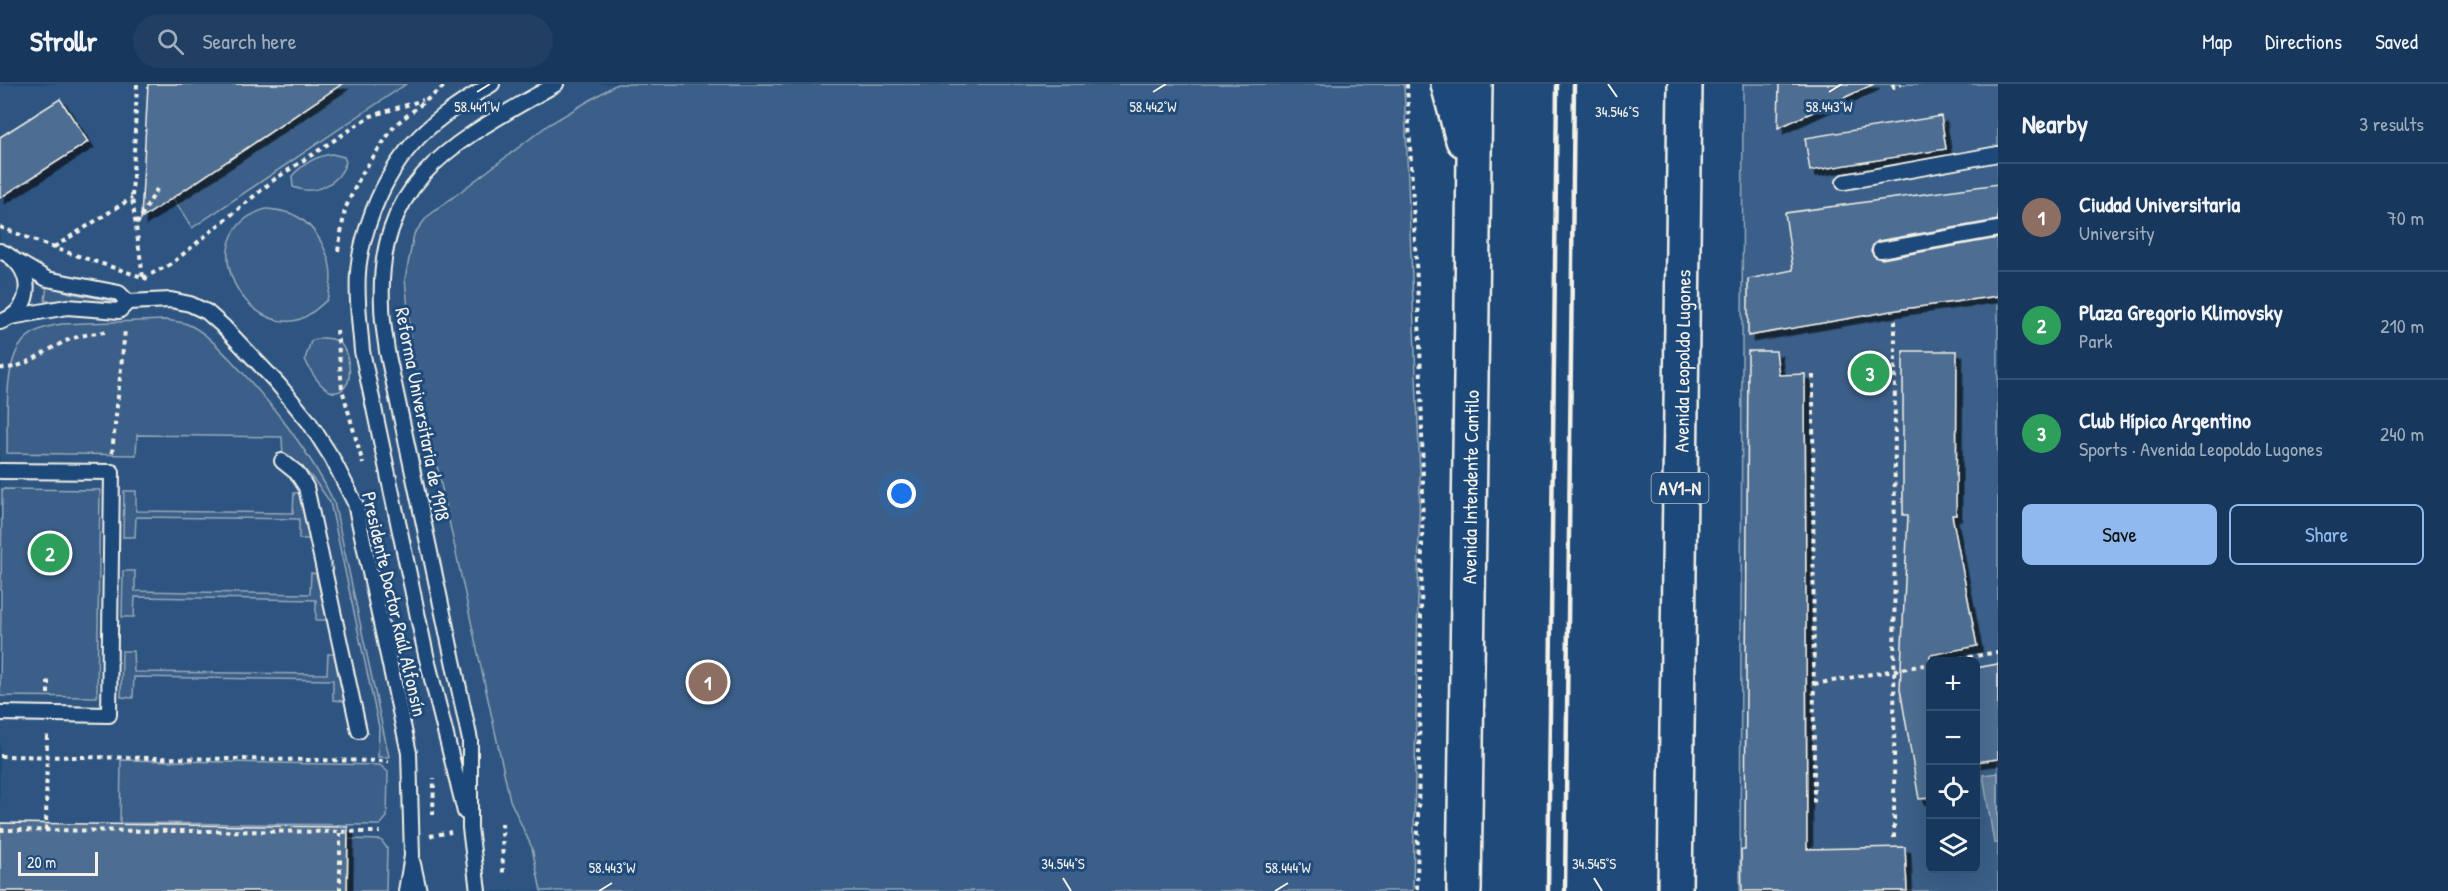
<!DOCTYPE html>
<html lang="en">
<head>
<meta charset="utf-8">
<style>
  body { margin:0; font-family:"Patrick Hand",sans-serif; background:#203f62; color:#f1f3f6 }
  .controls { position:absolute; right:18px; bottom:18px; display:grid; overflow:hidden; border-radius:9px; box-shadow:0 6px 24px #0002 }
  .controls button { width:54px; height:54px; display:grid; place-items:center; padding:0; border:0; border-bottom:2px solid #365272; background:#17385c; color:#f1f3f6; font:30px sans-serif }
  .scale { position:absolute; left:18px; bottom:15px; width:80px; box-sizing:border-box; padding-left:6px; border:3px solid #f4f1e8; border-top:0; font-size:16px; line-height:21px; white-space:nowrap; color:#f4f1e8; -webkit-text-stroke:4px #1f4a7a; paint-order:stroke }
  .you { position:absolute; left:902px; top:410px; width:21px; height:21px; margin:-15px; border:4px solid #fff; border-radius:50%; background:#1a73e8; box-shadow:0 0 0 9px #1a73e833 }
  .badge { display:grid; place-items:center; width:39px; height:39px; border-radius:50%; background:#90b9f0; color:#fff; font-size:20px; font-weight:700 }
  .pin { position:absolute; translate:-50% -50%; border:3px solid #fff; box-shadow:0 2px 6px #0006 }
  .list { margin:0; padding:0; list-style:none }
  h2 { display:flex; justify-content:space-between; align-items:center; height:78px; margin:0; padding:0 24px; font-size:26px }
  h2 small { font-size:20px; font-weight:400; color:#9eacbb }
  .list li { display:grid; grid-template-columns:39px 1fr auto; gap:18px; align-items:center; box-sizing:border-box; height:108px; padding:0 24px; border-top:2px solid #365272 }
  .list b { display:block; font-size:22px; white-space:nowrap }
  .list p { margin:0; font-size:20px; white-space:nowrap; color:#9eacbb }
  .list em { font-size:20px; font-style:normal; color:#9eacbb }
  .actions { display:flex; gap:12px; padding:18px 24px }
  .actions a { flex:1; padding:14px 0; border:2px solid #90b9f0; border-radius:9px; text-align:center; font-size:21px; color:#90b9f0 }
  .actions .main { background:#90b9f0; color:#111 }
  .icon { flex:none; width:33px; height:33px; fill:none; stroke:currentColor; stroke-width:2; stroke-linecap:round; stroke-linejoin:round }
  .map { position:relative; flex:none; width:1998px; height:807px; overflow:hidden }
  header { display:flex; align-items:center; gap:36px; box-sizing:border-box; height:84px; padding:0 30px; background:#17385c; border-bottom:2px solid #365272 }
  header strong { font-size:28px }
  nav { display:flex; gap:33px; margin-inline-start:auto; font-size:21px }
  .search { width:420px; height:54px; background:#203f62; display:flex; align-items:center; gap:15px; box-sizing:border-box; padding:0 21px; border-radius:33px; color:#9eacbb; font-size:22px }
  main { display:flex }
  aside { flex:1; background:#17385c }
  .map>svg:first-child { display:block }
  .built { fill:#2d5581 }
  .green { fill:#3a5f88; stroke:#97a8b8; stroke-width:1.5; fill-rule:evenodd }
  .water { fill:#627e9d; stroke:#9cacbb; stroke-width:1.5 }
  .building { fill:#4d6e92; stroke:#f4f1e8; stroke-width:1.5; filter:url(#shadow) }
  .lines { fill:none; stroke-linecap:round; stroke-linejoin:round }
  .service-casing { stroke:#f4f1e8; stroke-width:18 }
  .motorway-casing { stroke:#f4f1e8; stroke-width:38 }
  .path { stroke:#f4f1e8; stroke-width:4; stroke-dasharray:4.5 4.5; stroke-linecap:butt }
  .service { stroke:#1f4a7a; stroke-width:14 }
  .motorway { stroke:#1f4a7a; stroke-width:33 }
  .rail { stroke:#f4f1e8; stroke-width:4.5 }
  .ticks { fill:none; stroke:#f4f1e8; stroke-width:2 }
  .labels { text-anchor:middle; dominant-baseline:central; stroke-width:6; stroke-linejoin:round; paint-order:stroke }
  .shield { fill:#1f4a7a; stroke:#b4bfc7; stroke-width:1.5 }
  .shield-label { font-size:18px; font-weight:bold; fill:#f4f1e8 }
  .street-label { font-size:20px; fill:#f4f1e8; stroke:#1f4a7a }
  .ticks-label { font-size:15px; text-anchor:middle; fill:#f4f1e8; stroke:#1f4a7a; stroke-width:6; stroke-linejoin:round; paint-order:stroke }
</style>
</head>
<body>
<header>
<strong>Strollr</strong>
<div class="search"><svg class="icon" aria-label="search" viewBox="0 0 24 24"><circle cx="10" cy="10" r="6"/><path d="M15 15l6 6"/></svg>Search here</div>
<nav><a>Map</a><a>Directions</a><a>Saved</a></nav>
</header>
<main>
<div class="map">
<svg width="1998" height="807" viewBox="0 0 1998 807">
  <defs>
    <filter id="shadow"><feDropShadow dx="5.5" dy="5.5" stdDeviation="0" flood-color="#0009"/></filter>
  </defs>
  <rect width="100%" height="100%" fill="#1f4a7a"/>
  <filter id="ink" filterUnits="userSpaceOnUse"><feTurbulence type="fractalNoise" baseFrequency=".0167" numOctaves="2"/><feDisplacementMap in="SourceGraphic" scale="12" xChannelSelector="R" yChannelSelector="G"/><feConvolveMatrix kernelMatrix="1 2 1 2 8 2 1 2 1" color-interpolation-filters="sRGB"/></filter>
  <g filter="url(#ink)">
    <path class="built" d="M 0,0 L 1404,0 L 1420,389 L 1413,807 L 0,807 Z"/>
    <g class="green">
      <path d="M 342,0 L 406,0 L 192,144 L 173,114 Z"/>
      <path d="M 617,0 L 1404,0 L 1420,389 L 1413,807 L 541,807 L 532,764 L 510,716 L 413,272 L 405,195 L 414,150 L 427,133 L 548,41 Z"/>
      <path d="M 1743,0 L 1998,0 L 1998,807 L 1740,807 ZM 1930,578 L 1976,578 L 1976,784 L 1930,784 Z"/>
      <path d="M 332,70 L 344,73 L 346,78 C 339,100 315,112 293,103 L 292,92 C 303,80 315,72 332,70 Z"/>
      <path d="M 266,125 C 276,126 288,127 298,133 C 317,144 331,171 331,193 C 331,201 329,209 327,216 C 318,224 305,236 292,237 C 236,242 194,146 266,125 Z"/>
      <path d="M 47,201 L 70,209 L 120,218 L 117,220 L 68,216 L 45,217 Z"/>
      <path d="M 164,236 C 171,237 180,237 187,240 C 204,247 217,262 230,275 C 270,318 309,365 334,418 L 389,673 L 378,673 L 379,643 L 330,418 C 315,397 307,382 283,373 L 282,353 L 137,351 L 136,371 L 7,369 C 8,339 3,284 21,260 C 30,247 47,242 62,240 Z"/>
      <path d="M 321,254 C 327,254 334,254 339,258 C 348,266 354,293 345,303 C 329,321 310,287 305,275 L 311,257 Z"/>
      <path d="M 2,405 L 100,406 L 97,613 L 0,612 Z"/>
      <path d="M 124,407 L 136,407 L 136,427 L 293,429 L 294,409 L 299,409 L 309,455 L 299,455 L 299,435 L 136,433 L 135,453 L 123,453 Z"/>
      <path d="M 123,487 L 135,487 L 135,507 L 310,510 L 311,489 L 316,490 L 327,536 L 316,536 L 316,516 L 135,513 L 134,533 L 122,533 Z"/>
      <path d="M 122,567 L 133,567 L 134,588 L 327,590 L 328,570 L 334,570 L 344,617 L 333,616 L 333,596 L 134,593 L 133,614 L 121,613 Z"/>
      <path d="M 121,676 L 380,681 L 388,688 L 387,733 L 380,741 L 120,739 Z"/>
      <path d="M 348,755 L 381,756 L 387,764 L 386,807 L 348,807 Z"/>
    </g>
    <path class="water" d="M 1998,689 L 1998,759 L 1994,759 L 1983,691 Z"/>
    <g class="building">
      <path d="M 148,0 L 342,0 L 141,135 Z"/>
      <path d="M 1779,0 L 1874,0 L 1778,44 Z"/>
      <path d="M 60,15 L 88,58 L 0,114 L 0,53 Z"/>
      <path d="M 1941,32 L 1946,65 L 1810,87 L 1805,54 Z"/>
      <path d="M 1998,100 L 1998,136 L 1878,157 L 1874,160 L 1871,167 L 1874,172 L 1882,175 L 1998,154 L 1998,212 L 1903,225 L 1748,252 L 1748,195 L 1793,186 L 1785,129 Z"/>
      <path d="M 1748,267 L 1776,267 L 1779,291 L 1805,290 L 1807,765 L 1905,763 L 1907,807 L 1742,807 L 1741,766 L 1745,766 Z"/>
      <path d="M 1903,267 L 1957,267 L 1956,431 L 1952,431 L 1977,562 L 1930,571 L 1930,714 L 1919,715 L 1900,605 L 1908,431 L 1903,431 Z"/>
      <path d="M 1998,580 L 1998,675 L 1976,678 L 1976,584 Z"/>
      <path d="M 0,739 L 348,743 L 347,807 L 0,807 Z"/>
    </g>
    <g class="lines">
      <defs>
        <g id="service">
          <path d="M 1844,98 L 1998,70"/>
          <path d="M 1880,166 L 1998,145"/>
          <path d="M 0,167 C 34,180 37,226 0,238"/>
          <path d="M 128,218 L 171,216 L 190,220 L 207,228 L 224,243 L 278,300 L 309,338 L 332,374 L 355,419 L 409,669 L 412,772 L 406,807"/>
          <path d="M 11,233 L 67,223 L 119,227 L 128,218 L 119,209 L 47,195 L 18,178"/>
          <path d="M 282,377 L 297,389 L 306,403 L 359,647"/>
          <path d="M 0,387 L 112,388 L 109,631 L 0,629"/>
          <path d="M 465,728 L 426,571 L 362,267 C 360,241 356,215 358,189 C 359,169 366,146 373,127 C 399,61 432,36 492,0"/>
          <path d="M 413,780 L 419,807"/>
          <path d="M 478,807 L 470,744 L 470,656 L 387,267 C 385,252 382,236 382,221 C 376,92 459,56 556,0"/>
        </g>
        <g id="motorway">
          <path d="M 1448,0 L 1463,56"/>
          <path id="s1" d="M 1464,807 L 1475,0"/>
          <path id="s2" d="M 1675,807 L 1685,0"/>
        </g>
      </defs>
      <use href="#service" class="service-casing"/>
      <use href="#motorway" class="motorway-casing"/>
      <g class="path">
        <path d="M 137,0 L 132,114 L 143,193"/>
        <path d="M 1407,0 L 1420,257 L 1423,394 L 1417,807"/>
        <path d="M 1892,0 L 1894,3 L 1901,0"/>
        <path d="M 137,140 L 157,105"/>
        <path d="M 0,143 L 54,164 L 148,195"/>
        <path d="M 54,163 L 132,114"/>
        <path d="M 338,167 L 345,125 L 361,91 L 395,41 L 447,0"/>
        <path d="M 143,194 L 171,180 L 275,95 L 371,32 L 423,16"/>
        <path d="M 337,246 L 342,305 L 363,380"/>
        <path d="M 0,284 C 22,286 41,269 60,260 C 74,252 89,250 105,248"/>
        <path d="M 1813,291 L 1814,719"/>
        <path d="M 112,369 L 125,246"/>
        <path d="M 1942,578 L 1998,568"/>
        <path d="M 1814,600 L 1930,580"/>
        <path d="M 48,610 L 48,596"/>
        <path d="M 0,672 L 389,677"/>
        <path d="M 433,731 L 434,694"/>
        <path d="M 502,739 L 503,792"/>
        <path d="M 0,746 L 380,748"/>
        <path d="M 46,746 L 47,648"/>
        <path d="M 430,752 L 451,748"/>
        <path d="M 1894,754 L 1895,235"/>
        <path d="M 340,807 L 340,749"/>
      </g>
      <use href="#service" class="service"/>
      <use href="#motorway" class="motorway"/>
      <g class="rail">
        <path d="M 1548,807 L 1557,0"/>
        <path d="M 1565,807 L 1574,0"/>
      </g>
    </g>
  </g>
  <path class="ticks" d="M 1608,0 L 1617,13M 477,8 L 490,0M 1153,8 L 1166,0M 1829,8 L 1842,0M 1063,794 L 1071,807M 1594,794 L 1602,807M 599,807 L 612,799M 1275,807 L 1288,799"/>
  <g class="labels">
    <rect class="shield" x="1651.5" y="389" width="57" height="30" rx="4.5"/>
    <g class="shield-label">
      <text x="1680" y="404">AV1-N</text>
    </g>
    <g class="street-label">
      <text stroke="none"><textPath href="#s2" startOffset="530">Avenida Leopoldo Lugones</textPath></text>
      <text transform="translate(423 330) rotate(79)">Reforma Universitaria de 1918</text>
      <text stroke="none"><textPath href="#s1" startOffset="404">Avenida Intendente Cantilo</textPath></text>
      <text transform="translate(395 520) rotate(77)">Presidente Doctor Raúl Alfonsín</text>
    </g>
  </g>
  <g class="ticks-label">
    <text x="477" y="28">58.441°W</text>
    <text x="1153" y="28">58.442°W</text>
    <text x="1829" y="28">58.443°W</text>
    <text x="1617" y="33">34.546°S</text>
    <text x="1063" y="785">34.544°S</text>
    <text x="1594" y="785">34.545°S</text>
    <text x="612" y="789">58.443°W</text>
    <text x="1288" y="789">58.444°W</text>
  </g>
</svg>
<div class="controls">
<button>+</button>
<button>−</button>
<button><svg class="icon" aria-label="locate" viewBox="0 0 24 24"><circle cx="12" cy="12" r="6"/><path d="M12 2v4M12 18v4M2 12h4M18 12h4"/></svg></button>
<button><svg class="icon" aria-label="layers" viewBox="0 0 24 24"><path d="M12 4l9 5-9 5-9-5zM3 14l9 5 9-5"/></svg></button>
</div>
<div class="scale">20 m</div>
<div class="you"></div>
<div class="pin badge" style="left:708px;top:598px;background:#8d6e63">1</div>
<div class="pin badge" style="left:50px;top:469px;background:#2e9e5b">2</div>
<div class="pin badge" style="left:1870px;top:289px;background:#2e9e5b">3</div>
</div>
<aside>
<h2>Nearby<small>3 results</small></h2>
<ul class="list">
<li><span class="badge" style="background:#8d6e63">1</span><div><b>Ciudad Universitaria</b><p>University</p></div><em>70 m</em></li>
<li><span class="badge" style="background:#2e9e5b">2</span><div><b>Plaza Gregorio Klimovsky</b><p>Park</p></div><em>210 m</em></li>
<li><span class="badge" style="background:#2e9e5b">3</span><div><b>Club Hípico Argentino</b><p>Sports · Avenida Leopoldo Lugones</p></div><em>240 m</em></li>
</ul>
<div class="actions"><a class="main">Save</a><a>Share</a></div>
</aside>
</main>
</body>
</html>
